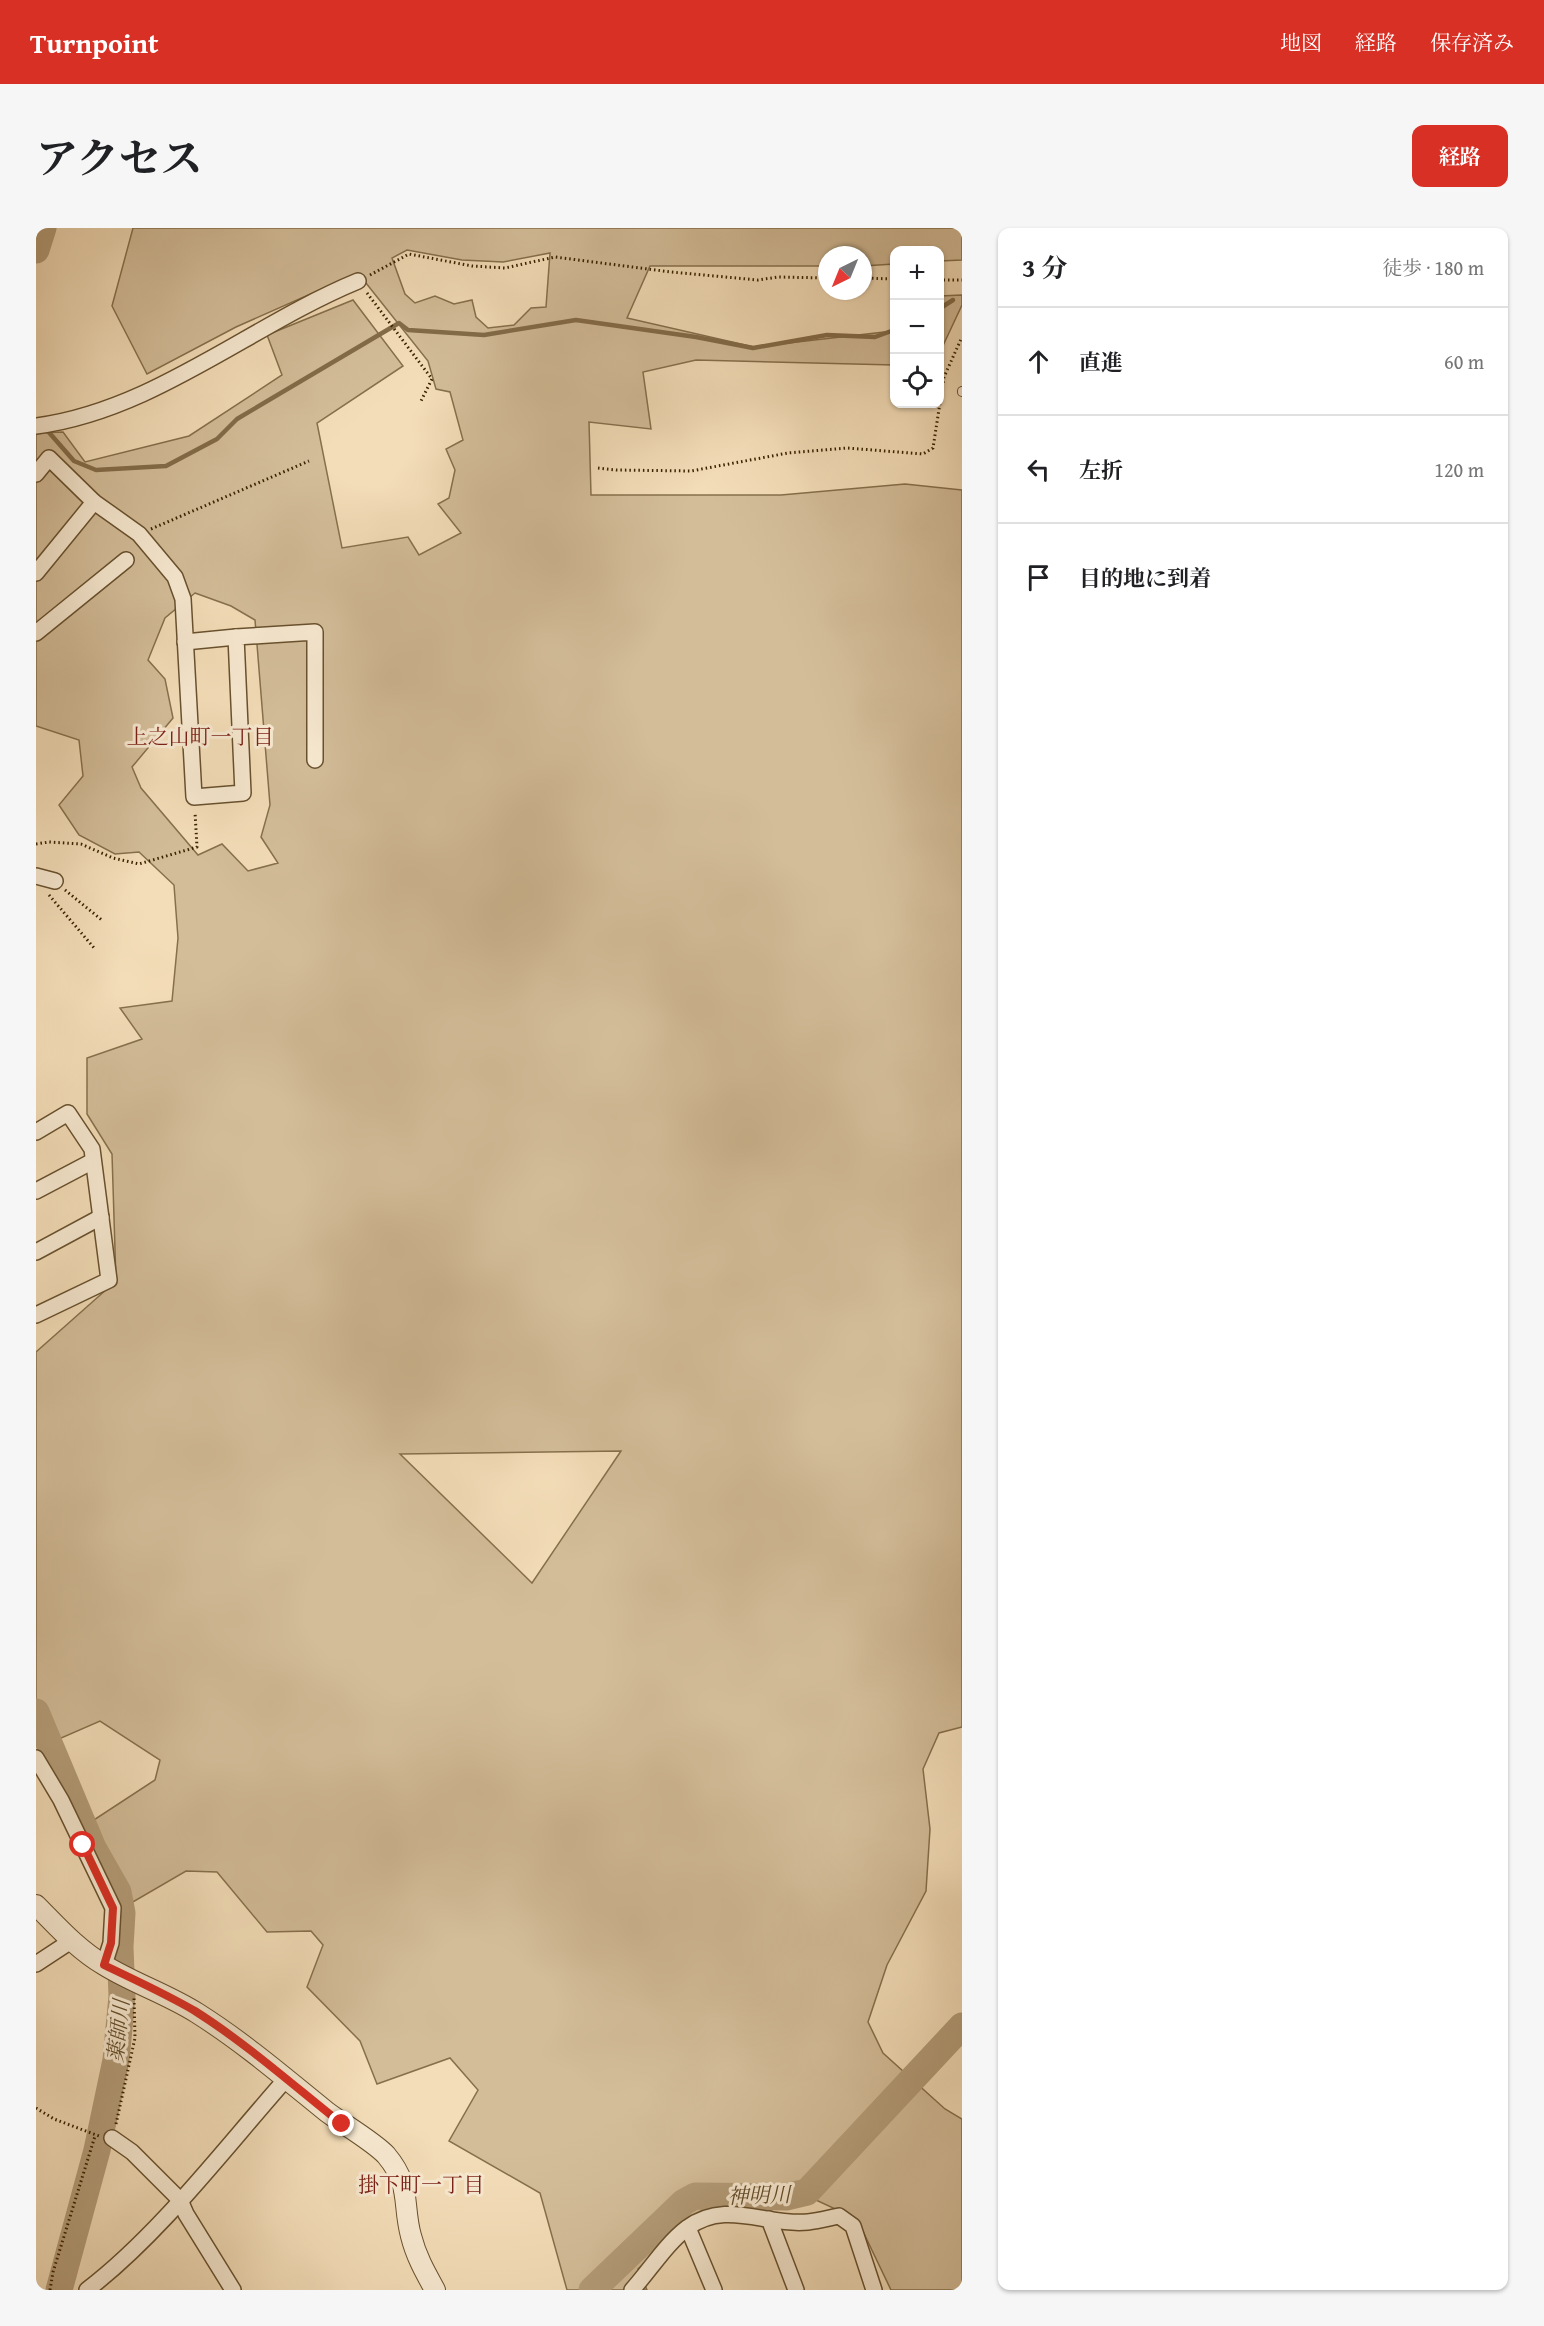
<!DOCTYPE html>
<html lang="ja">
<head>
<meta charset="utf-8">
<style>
  body { margin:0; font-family:"Gentium Book Plus","Noto Serif JP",serif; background:#f6f6f6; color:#202124 }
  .controls { position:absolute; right:18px; top:18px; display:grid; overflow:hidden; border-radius:12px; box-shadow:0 2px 4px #0004 }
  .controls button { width:54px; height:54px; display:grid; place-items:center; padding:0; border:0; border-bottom:2px solid #e0e0e0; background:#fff; color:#202124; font:30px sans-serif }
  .compass { position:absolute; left:782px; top:18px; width:54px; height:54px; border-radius:50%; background:#fff; box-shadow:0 2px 4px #0004; rotate:223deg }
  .stop { position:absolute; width:18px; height:18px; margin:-14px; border:4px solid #d93025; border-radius:50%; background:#fff }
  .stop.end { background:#d93025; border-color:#fff; box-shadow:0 2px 6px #0008 }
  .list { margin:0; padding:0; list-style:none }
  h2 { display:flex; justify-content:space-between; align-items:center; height:78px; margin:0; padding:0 24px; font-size:26px }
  h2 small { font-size:20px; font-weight:400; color:#757577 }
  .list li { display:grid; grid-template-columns:39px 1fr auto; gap:18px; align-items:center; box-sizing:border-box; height:108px; padding:0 24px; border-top:2px solid #e0e0e0 }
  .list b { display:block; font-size:22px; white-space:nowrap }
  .list em { font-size:20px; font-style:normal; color:#757577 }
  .icon { flex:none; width:33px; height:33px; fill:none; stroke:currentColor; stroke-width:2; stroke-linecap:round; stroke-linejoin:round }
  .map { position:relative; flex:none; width:926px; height:2062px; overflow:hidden; border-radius:12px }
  header { display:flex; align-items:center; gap:36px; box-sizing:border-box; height:84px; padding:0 30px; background:#d93025; color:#fff }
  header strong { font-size:28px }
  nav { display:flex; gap:33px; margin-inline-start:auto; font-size:21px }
  .intro { display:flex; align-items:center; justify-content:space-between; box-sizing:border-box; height:144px; padding:0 36px }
  h1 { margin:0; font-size:42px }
  .button { padding:15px 27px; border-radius:12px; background:#d93025; color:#fff; font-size:21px; font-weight:700 }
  main { display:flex; gap:36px; padding:0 36px }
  aside { flex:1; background:#fff; border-radius:12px; box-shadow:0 2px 4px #0004 }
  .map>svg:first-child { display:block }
  .green { fill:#d3bd99; stroke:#86704c; stroke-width:1.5; fill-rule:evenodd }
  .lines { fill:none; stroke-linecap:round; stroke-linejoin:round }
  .stream { stroke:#836c49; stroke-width:4.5 }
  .river { stroke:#b49d79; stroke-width:27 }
  .service-casing { stroke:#68512e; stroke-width:10 }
  .minor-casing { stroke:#68512e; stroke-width:18 }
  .tertiary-casing { stroke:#68512e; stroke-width:22 }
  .path { stroke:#392200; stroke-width:3; stroke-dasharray:1.5 3; stroke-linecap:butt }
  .service { stroke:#f7e9d1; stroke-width:8 }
  .minor { stroke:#f7e9d1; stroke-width:15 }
  .tertiary { stroke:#f7e9d1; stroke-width:20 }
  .route { stroke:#d93025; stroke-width:8 }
  .labels { text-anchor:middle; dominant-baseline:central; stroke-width:6; stroke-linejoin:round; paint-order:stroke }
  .neighbourhood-label { font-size:21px; fill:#7a1f14; stroke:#f7e9d1 }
  .water-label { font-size:21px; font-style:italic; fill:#644d2a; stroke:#f7e9d1 }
</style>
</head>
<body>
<header>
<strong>Turnpoint</strong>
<nav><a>地図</a><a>経路</a><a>保存済み</a></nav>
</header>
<div class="intro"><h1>アクセス</h1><a class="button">経路</a></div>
<main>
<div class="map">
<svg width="926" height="2062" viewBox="0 0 926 2062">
  <rect width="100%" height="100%" fill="#f3ddb8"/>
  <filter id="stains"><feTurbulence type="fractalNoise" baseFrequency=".00333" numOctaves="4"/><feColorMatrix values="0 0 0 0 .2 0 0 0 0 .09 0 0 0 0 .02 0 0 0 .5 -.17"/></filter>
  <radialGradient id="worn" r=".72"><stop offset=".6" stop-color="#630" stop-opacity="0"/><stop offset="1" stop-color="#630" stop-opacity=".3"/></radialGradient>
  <g class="green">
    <path d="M 97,0 L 926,0 L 926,32 L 904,33 L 903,22 L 858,22 L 858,36 L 827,38 L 827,27 L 791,27 L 791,38 L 614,38 L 591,90 L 718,119 L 857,103 L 858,97 L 858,137 L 660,132 L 607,144 L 615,201 L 553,194 L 555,267 L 745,267 L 869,256 L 926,262 L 926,1499 L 903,1505 L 887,1541 L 894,1601 L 890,1663 L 851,1737 L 832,1794 L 847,1825 L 909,1881 L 926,1891 L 926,2062 L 855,2062 L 821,1991 L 780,1972 L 672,1982 L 656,1991 L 602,2041 L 611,2062 L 531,2062 L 504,1965 L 413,1913 L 442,1862 L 414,1830 L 341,1856 L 324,1813 L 271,1759 L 287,1717 L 275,1703 L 231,1704 L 181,1644 L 150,1643 L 90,1678 L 44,1601 L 119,1552 L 124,1532 L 64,1493 L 23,1511 L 0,1497 L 0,1124 L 80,1053 L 76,926 L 51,886 L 51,830 L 106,811 L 84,780 L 136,773 L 142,710 L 138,657 L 103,624 L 79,626 L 43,607 L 23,577 L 47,548 L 43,512 L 0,498 L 0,205 L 27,204 L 49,234 L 153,208 L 246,147 L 231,107 L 317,72 L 367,138 L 281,195 L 306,320 L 372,309 L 383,327 L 425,305 L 402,276 L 413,270 L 419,242 L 410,221 L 427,212 L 414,164 L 400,161 L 392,133 L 322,45 L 200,99 L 111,146 L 76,78 ZM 371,22 L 426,32 L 467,34 L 514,25 L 510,79 L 495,80 L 478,97 L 452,100 L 440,89 L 436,72 L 418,76 L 399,68 L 379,75 L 369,66 L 356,30 ZM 159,365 L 195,378 L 219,392 L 234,577 L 225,609 L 242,635 L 212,643 L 186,616 L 162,627 L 105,560 L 96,539 L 137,490 L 129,451 L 112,432 L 129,390 ZM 585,1223 L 496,1355 L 364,1226 L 365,1226 Z"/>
    <path d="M 926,67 L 926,77 L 904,124 L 904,68 Z"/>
  </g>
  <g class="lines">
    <g class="stream">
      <path d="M 903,81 L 917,72"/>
      <path d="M 10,201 L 38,233 L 60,242 L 130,238 L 181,211 L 201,191 L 363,95 L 372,102 L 448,107 L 540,92 L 660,109 L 717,120 L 791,107 L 839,109 L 858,102"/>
    </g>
    <g class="river">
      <path d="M 0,22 L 7,0"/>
      <path d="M 0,1484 L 57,1620 L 82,1664 L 86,1685 L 84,1719 L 86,1768 L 80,1832 L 61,1922 L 23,2062"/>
      <path d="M 556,2062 L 648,1974 L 659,1968 L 750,1969 L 771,1964 L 926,1798"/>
    </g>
    <defs>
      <path id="service" d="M 926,163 L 926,164"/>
      <g id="minor">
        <path d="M 0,198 C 117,183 215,97 322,53"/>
        <path d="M 0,246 L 13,230 L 58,274 L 103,306 L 139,349 L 147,371 L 158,569 L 207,565 L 200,409 L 279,404 L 279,532"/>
        <path d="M 0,345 L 58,274"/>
        <path d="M 0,405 L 90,332"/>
        <path d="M 149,414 L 200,409"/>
        <path d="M 0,648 L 19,653"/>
        <path d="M 0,904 L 32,885 L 56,921 L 73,1052 L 0,1087"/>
        <path d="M 0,963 L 57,933"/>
        <path d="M 0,1024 L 65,989"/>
        <path d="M 0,1530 L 25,1572 L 77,1680 L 75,1715 L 68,1737"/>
        <path d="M 0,1736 L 35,1713"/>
        <path d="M 76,1910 L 96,1924 L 144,1972 L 150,1986 L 197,2062"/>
        <path d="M 733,1991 L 760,2062"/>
        <path d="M 652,2000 L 678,2062"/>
        <path d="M 51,2062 C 124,2006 188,1921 250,1851"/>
        <path d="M 596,2062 C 614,2042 630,2016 651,2000 C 690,1971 729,1998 772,1994 C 782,1993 793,1990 803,1988 L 817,1998 L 838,2062"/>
      </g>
      <path id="tertiary" d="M 0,1677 C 21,1698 41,1721 68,1737 C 97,1755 131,1766 161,1785 C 207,1814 249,1850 291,1884 C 307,1896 338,1914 350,1927 C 376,1958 366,1975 375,2008 C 380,2028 389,2044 399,2062"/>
    </defs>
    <use href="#service" class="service-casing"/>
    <use href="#minor" class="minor-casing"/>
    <use href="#tertiary" class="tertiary-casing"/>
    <g class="path">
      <path d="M 334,47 L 373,26 L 436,38 L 469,40 L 519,29 L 635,44 L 722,52 L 742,49 L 791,50"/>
      <path d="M 827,50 L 858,51"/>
      <path d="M 903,52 L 926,52"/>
      <path d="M 331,65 L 396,151 L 385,173"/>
      <path d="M 562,240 L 580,242 L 655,243 L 752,225 L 811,220 L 887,226 L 897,220 L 908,149 L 926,109"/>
      <path d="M 115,301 L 273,233"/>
      <path d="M 0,616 L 13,614 L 45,616 L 77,630 L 103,636 L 161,619 L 159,584"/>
      <path d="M 29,662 L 67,693"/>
      <path d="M 13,667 L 59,721"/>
      <path d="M 0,1880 L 18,1891 L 63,1908"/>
      <path d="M 80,1896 L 99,1810 L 98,1770"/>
      <path d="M 14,2062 L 17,2044 L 59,1908"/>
    </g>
    <use href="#service" class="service"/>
    <use href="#minor" class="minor"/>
    <use href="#tertiary" class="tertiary"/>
  </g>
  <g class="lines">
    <path class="route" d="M 47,1617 L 77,1680 L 75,1715 L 68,1737 C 99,1752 130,1766 159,1783 C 211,1816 258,1858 306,1896"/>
  </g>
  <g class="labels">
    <g class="neighbourhood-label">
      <text x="164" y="508">上之山町一丁目</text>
      <text x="385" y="1956">掛下町一丁目</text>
    </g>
    <g class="water-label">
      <text transform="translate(82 1803) rotate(-84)">薬師川</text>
      <text transform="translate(723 1967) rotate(-2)">神明川</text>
    </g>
  </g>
  <rect width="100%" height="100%" filter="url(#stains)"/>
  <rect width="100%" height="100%" fill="url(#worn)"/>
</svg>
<div class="controls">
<button>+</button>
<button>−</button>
<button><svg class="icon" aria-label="locate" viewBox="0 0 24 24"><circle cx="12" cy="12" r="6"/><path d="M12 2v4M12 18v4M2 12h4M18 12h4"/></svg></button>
</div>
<svg class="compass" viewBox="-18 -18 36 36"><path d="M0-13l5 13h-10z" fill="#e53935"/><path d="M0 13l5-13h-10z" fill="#757577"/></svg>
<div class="stop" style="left:47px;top:1617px"></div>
<div class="stop end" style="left:306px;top:1896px"></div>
</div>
<aside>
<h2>3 分<small>徒歩 · 180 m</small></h2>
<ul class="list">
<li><svg class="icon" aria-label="ahead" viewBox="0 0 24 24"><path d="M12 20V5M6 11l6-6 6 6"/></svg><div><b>直進</b></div><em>60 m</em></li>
<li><svg class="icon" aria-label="left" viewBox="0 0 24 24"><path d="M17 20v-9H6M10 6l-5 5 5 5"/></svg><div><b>左折</b></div><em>120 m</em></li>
<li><svg class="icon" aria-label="arrive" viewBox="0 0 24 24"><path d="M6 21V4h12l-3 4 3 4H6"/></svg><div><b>目的地に到着</b></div></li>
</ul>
</aside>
</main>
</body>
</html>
